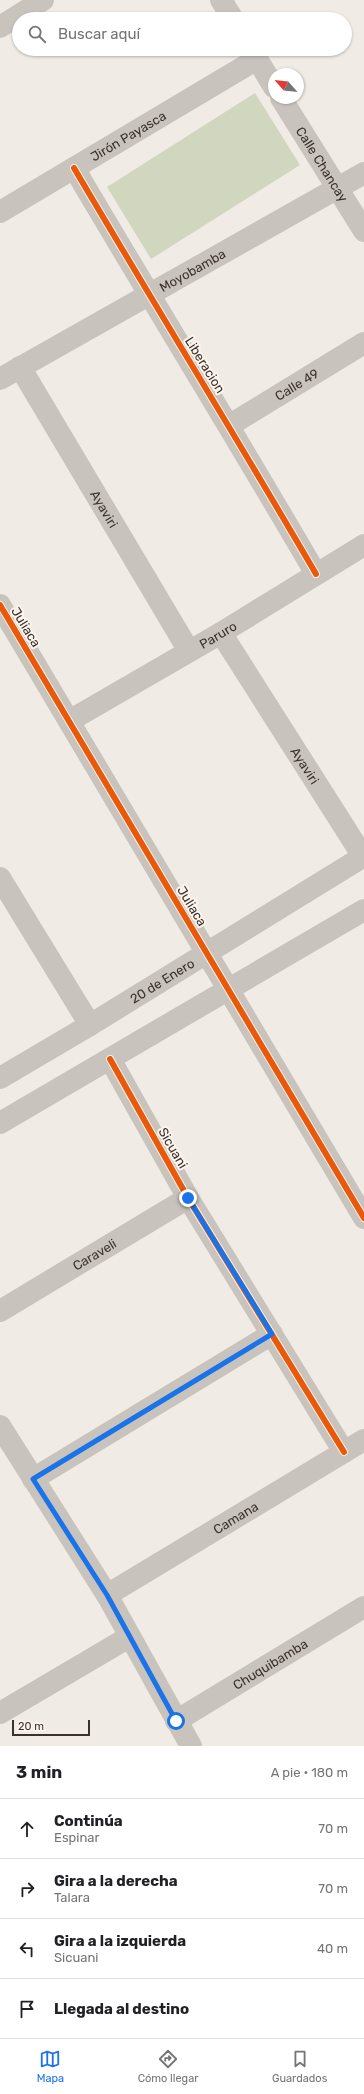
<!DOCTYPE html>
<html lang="es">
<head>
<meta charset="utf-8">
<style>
  body { margin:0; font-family:Rubik,sans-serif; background:#f6f6f6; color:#202124 }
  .compass { position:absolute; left:268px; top:68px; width:36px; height:36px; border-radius:50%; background:#fff; box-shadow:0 1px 3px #0004; rotate:297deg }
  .scale { position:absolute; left:12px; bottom:10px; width:78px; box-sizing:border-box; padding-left:4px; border:2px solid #3b302b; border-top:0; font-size:11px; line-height:14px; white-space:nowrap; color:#3b302b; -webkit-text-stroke:3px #fbf5ee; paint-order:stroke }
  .stop { position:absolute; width:12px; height:12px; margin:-9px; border:3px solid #1a73e8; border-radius:50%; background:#fff }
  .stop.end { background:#1a73e8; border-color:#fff; box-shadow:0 1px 4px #0008 }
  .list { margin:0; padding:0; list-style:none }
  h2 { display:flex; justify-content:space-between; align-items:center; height:52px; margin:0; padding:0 16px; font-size:17px }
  h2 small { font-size:13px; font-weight:400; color:#757577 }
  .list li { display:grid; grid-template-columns:26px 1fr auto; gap:12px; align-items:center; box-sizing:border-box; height:60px; padding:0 16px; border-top:1px solid #e0e0e0 }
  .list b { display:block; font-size:15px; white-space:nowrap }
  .list p { margin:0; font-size:13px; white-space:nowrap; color:#757577 }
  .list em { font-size:13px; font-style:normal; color:#757577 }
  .icon { flex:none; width:22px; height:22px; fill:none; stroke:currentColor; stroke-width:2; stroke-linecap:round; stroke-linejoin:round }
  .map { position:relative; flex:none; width:364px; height:1746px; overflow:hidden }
  .search { position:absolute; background:#fff; box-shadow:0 1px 3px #0004; left:12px; right:12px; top:12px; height:44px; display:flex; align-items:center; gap:10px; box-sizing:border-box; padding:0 14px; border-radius:22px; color:#757577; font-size:15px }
  .sheet { height:292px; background:#fff }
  nav { display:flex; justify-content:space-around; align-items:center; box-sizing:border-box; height:56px; border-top:1px solid #e0e0e0; background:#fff; font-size:11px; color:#757577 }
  nav a { display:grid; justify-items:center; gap:2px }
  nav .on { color:#1a73e8 }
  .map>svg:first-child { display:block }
  .green { fill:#d1d6bf }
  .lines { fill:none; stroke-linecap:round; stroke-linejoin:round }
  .minor { stroke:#c9c3be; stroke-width:22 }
  .cycleway-casing { stroke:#fbf5ee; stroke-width:8 }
  .cycleway { stroke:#e8590c; stroke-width:6 }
  .route { stroke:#1a73e8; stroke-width:5 }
  .labels { text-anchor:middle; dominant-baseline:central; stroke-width:4; stroke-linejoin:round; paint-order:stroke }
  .street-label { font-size:13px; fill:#3b302b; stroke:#fbf5ee }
</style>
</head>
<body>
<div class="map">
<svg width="364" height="1746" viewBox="0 0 364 1746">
  <rect width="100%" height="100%" fill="#f0ebe5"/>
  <path class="green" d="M 255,93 L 300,165 L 151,259 L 107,187 Z"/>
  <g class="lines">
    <g class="minor">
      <path d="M 221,0 L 233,19"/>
      <path d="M 0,27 L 43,0"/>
      <path d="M 251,49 L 274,87"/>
      <path id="s1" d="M 281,98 L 364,231"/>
      <path d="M 74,168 C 154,304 237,438 316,574"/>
      <path id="s2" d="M 0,212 L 257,59"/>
      <path id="s3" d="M 20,367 L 189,651"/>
      <path id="s4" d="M 0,379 L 364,173"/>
      <path id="s5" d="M 230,425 L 364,343"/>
      <path d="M 0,605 L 364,1218"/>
      <path id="s6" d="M 221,633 L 364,858"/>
      <path id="s7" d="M 69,721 L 221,633 L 364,545"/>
      <path d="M 0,878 L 90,1025"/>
      <path d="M 110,1059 L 188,1198 L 344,1452"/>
      <path id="s8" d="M 0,1078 L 90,1025 L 364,856"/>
      <path d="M 0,1123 L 364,910"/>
      <path id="s9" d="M 0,1311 L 188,1198"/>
      <path d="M 0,1426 L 107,1595 L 191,1746"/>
      <path d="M 33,1479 L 272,1334"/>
      <path id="s10" d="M 107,1595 L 364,1440"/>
      <path d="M 0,1713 L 129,1637"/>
      <path id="s11" d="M 176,1721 L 364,1607"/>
    </g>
    <defs>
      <g id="cycleway">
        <path d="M 74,168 C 154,304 237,438 316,574"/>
        <path d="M 0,605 L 364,1218"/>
        <path d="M 110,1059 L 188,1198 L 344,1452"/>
      </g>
    </defs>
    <use href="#cycleway" class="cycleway-casing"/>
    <use href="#cycleway" class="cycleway"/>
  </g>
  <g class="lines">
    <path class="route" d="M 176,1721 L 107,1595 L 33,1479 L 272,1334 L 188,1198"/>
  </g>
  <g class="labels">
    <g class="street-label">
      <text stroke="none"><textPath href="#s2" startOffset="149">Jirón Payasca</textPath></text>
      <text stroke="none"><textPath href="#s1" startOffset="78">Calle Chancay</textPath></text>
      <text stroke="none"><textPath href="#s4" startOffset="221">Moyobamba</textPath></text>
      <text transform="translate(205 365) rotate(58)">Liberacion</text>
      <text stroke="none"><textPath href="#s5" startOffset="78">Calle 49</textPath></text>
      <text stroke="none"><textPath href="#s3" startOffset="165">Ayaviri</textPath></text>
      <text transform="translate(26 627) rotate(59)">Juliaca</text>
      <text stroke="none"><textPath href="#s7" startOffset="172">Paruro</textPath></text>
      <text stroke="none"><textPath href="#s6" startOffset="157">Ayaviri</textPath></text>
      <text transform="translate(192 906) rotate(59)">Juliaca</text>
      <text stroke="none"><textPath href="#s8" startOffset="189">20 de Enero</textPath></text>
      <text transform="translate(173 1148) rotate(60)">Sicuani</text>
      <text stroke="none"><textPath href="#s9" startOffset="110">Caraveli</textPath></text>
      <text stroke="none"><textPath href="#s10" startOffset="150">Camana</textPath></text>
      <text stroke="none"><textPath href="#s11" startOffset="110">Chuquibamba</textPath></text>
    </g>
  </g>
</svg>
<svg class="compass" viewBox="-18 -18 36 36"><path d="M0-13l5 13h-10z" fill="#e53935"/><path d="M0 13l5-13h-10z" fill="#757577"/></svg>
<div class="scale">20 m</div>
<div class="stop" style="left:176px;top:1721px"></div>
<div class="stop end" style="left:188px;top:1198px"></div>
<div class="search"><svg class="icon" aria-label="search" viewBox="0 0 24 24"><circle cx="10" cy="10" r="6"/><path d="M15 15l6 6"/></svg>Buscar aquí</div>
</div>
<section class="sheet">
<h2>3 min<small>A pie · 180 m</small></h2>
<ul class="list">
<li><svg class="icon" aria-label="ahead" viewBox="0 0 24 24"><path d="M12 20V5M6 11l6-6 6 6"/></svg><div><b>Continúa</b><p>Espinar</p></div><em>70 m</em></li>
<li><svg class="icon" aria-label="right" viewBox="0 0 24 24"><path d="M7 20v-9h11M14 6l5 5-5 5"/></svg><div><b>Gira a la derecha</b><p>Talara</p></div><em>70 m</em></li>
<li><svg class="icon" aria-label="left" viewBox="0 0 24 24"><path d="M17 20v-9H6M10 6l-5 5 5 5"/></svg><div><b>Gira a la izquierda</b><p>Sicuani</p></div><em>40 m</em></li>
<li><svg class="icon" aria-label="arrive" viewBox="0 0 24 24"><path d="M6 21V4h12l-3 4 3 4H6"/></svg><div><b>Llegada al destino</b></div></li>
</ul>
</section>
<nav>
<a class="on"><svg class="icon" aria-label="map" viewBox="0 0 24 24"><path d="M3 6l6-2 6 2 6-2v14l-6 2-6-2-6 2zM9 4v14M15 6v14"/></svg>Mapa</a>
<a><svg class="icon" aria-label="directions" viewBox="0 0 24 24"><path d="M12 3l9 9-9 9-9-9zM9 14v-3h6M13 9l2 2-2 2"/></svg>Cómo llegar</a>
<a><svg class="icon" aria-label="saved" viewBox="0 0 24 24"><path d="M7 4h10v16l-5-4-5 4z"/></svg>Guardados</a>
</nav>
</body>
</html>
